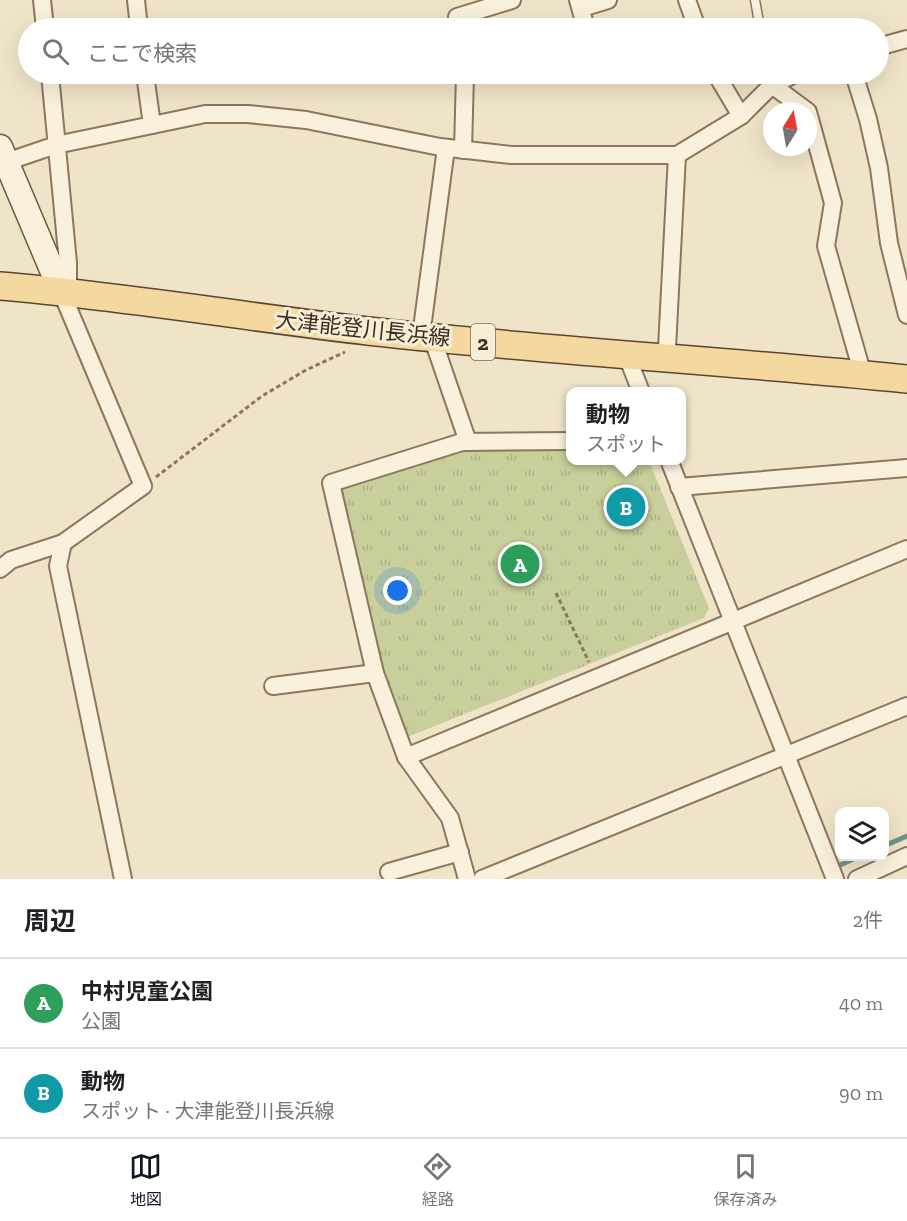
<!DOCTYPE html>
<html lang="ja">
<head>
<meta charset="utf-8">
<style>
  body { margin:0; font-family:"Zilla Slab","Noto Sans JP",serif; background:#f2f2f2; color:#202124 }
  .controls { position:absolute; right:18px; bottom:18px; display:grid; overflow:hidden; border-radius:12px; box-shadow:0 6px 24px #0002 }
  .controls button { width:54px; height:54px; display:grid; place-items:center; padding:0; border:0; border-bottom:2px solid #e0e0e0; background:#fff; color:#202124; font:30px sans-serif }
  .compass { position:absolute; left:763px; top:102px; width:54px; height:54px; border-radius:50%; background:#fff; box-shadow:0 6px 24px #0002; rotate:11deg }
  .you { position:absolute; left:398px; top:591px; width:21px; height:21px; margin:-15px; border:4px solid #fff; border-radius:50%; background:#1a73e8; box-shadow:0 0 0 9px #1a73e833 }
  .badge { display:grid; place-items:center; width:39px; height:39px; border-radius:50%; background:#111827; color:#fff; font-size:20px; font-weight:700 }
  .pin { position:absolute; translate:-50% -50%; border:3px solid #fff; box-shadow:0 2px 6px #0006 }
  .popup { position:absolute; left:566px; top:387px; width:120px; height:78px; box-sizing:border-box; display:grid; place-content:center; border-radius:12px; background:#fff; filter:drop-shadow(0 2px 4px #0005); font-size:20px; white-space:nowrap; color:#757577 }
  .popup b { font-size:22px; color:#202124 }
  .popup::after { content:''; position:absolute; left:50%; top:100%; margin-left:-12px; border:12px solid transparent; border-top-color:#fff }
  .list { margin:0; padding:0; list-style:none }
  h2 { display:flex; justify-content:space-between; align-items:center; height:78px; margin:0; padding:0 24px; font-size:26px }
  h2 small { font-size:20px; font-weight:400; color:#757577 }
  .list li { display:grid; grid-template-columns:39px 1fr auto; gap:18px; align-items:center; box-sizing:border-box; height:90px; padding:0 24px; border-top:2px solid #e0e0e0 }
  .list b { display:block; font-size:22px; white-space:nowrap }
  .list p { margin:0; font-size:20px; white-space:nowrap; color:#757577 }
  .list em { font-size:20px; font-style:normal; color:#757577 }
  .icon { flex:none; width:33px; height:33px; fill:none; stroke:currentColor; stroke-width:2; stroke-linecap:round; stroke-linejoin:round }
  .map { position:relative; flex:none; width:907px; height:879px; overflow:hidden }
  .search { position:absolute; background:#fff; box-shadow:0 6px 24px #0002; left:18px; right:18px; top:18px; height:66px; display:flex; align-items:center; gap:15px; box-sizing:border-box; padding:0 21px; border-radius:33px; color:#757577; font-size:22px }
  .sheet { height:258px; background:#fff }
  nav { display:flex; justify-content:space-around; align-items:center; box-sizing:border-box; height:84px; border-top:2px solid #e0e0e0; background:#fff; font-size:16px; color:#757577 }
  nav a { display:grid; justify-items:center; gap:3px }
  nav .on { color:#111827 }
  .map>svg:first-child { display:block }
  .park { fill:url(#park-tufts) }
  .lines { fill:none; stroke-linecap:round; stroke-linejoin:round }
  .stream { stroke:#6f938a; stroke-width:5 }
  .lane-casing { stroke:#8d765c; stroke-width:11 }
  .street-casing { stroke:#8d765c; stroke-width:20 }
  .secondary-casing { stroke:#6f573f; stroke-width:27 }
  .primary-casing { stroke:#5b4430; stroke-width:30 }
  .path { stroke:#8d765c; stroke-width:3; stroke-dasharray:4.5 3; stroke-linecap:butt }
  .lane { stroke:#faf1dc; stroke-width:8 }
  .street { stroke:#faf1dc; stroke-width:16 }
  .secondary { stroke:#faf1dc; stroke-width:24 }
  .primary { stroke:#f3d9a0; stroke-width:27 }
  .labels { text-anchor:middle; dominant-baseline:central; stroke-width:6; stroke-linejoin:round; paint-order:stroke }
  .shield { fill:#f7eed8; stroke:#756857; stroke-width:1.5 }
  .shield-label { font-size:21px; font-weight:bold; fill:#3d2e20 }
  .street-label { font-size:22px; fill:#3d2e20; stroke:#f7eed8 }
</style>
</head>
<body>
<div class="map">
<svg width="907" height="879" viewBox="0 0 907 879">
  <defs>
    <pattern id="park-tufts" width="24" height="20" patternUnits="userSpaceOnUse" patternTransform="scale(1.5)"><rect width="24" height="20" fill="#c9cf9b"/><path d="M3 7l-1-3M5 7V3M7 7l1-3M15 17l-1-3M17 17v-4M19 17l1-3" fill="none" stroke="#aeb285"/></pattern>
  </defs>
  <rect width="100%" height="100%" fill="#f0e4c8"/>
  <path class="park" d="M 463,445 L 570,445 L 570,460 L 649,461 L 709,608 L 704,618 L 410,736 L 398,737 L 337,487 Z"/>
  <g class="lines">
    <g class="stream">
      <path d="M 884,846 L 907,836"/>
      <path d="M 840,865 L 860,856"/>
    </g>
    <defs>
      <path id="lane" d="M 755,0 L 760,28"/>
      <g id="street">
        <path d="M 42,0 L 45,28"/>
        <path d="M 136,0 L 139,28"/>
        <path d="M 578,0 L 586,28"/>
        <path d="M 687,0 L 697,28"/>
        <path d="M 582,8 L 608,0"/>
        <path d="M 458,28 L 457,17 L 512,0"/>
        <path d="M 878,47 L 907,39"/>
        <path d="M 145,74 L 152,125"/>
        <path d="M 716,74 L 741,116"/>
        <path d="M 854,74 L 868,119 L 879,168 L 889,243 L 907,315"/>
        <path d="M 772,85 L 807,111"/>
        <path d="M 808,112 L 833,203 L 826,246 L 863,375"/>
        <path d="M 463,150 L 465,74"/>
        <path d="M 6,162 L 56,145 L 205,114 L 248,114 L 306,120 L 440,147 L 511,155 L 677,155 L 741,116 L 772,85 L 795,74"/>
        <path d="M 421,336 L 446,148"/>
        <path d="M 432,337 L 468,442"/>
        <path d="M 667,348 L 677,155"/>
        <path d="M 627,356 L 641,392"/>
        <path d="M 669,460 L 835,879"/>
        <path d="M 679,487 L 907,468"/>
        <path d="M 63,543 L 58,566 L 123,879"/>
        <path d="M 0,569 L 11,560 L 63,543 L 143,486 L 61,291 L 68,280 L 68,263 L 50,74"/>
        <path d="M 273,686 L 375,673"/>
        <path d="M 406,757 L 907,549"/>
        <path d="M 389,872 L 460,852"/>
        <path d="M 467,879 L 450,818 L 406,757 L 375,673 L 331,483 L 462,442 L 570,441"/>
        <path d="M 482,879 L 907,706"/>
        <path d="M 857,879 L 907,856"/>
      </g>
      <path id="secondary" d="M 0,147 L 61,291"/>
      <path id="primary" d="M 0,286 C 123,296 245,317 368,331 C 548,351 728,361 907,379"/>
    </defs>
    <use href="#lane" class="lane-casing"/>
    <use href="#street" class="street-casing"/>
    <use href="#secondary" class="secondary-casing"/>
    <use href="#primary" class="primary-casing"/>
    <g class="path">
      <path d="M 156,477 L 262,396 L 306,370 L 345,352"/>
      <path d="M 556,593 L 589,662"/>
    </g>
    <use href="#lane" class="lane"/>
    <use href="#street" class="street"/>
    <use href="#secondary" class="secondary"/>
    <use href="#primary" class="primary"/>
  </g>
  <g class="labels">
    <rect class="shield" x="471" y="324" width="24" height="36" rx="4.5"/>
    <g class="shield-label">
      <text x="483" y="342">2</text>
    </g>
    <g class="street-label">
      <text transform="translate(363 329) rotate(6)">大津能登川長浜線</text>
    </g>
  </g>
</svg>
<div class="controls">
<button><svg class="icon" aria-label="layers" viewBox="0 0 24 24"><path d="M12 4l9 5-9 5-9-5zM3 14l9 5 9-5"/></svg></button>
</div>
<svg class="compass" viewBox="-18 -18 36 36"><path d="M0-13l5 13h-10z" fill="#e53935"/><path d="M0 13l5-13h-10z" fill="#757577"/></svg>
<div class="you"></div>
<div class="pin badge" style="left:520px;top:564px;background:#2e9e5b">A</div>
<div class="pin badge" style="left:626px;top:507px;background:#0f9aa8">B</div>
<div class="popup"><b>動物</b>スポット</div>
<div class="search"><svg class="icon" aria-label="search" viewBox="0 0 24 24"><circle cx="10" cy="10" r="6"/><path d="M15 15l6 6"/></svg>ここで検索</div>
</div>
<section class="sheet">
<h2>周辺<small>2件</small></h2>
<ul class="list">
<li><span class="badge" style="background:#2e9e5b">A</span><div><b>中村児童公園</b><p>公園</p></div><em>40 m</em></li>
<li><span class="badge" style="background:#0f9aa8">B</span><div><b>動物</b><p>スポット · 大津能登川長浜線</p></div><em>90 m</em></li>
</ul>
</section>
<nav>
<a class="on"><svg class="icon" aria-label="map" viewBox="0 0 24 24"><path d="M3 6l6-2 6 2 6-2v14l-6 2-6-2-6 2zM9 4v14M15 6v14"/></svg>地図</a>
<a><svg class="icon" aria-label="directions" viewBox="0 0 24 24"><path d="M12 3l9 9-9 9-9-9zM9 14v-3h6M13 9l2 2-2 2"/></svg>経路</a>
<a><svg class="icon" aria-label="saved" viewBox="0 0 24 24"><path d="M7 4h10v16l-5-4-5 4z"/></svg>保存済み</a>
</nav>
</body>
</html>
